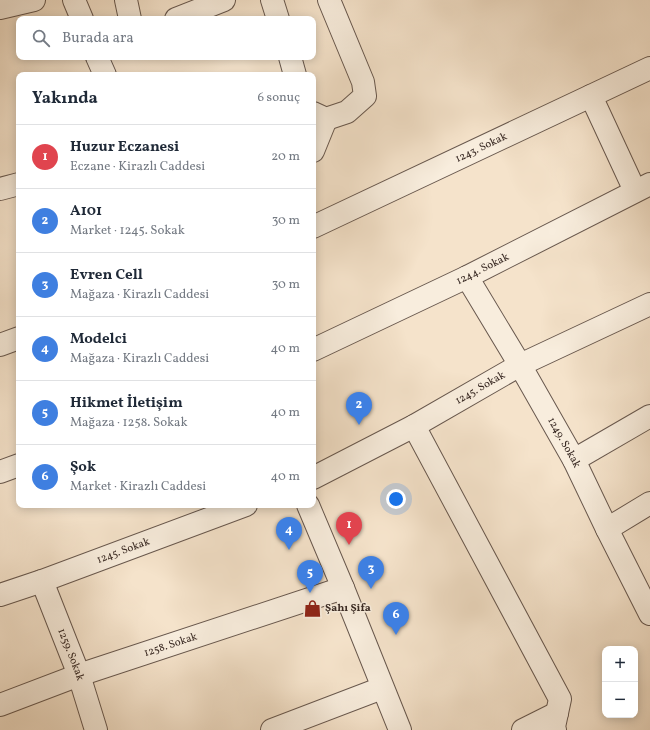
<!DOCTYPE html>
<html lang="tr">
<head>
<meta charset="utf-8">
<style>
  body { margin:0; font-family:Vollkorn,serif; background:#f2f2f3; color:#1f2937 }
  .controls { position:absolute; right:12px; bottom:12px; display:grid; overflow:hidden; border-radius:8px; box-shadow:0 2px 10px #0003 }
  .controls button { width:36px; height:36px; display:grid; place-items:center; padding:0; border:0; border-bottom:1px solid #e0e1e3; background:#fff; color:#1f2937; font:20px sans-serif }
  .you { position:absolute; left:396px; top:499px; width:14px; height:14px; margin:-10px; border:3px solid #fff; border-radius:50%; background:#1a73e8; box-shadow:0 0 0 6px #1a73e833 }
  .badge { display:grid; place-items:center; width:26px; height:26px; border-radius:50%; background:#7c3aed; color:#fff; font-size:13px; font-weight:700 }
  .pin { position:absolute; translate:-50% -33px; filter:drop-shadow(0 1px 2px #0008) }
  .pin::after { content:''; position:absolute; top:21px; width:14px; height:12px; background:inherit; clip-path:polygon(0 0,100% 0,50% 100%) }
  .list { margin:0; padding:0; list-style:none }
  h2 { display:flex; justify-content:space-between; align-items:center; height:52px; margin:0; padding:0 16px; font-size:17px }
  h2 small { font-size:13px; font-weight:400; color:#747a83 }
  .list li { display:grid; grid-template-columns:26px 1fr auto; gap:12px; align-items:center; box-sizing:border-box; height:64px; padding:0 16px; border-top:1px solid #e0e1e3 }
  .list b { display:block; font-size:15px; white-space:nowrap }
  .list p { margin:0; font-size:13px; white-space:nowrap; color:#747a83 }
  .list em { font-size:13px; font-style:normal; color:#747a83 }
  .icon { flex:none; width:22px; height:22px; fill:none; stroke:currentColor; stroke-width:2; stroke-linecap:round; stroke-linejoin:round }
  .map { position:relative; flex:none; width:650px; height:730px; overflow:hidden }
  .search { position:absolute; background:#fff; box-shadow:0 2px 10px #0003; left:16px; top:16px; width:300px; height:44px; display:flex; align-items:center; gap:10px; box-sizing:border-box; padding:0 14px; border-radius:8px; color:#747a83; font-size:15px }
  .panel { position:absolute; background:#fff; box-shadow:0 2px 10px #0003; left:16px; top:72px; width:300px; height:436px; border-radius:8px }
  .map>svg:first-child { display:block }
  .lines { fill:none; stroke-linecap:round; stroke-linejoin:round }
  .minor-casing { stroke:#68584e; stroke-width:24 }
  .minor { stroke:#f8eddd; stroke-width:22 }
  .labels { text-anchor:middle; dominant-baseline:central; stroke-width:3; stroke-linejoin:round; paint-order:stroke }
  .street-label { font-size:11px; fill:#392a24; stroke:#f8eddd }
  .poi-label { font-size:11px; font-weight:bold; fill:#392a24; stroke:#f8eddd; text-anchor:start }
</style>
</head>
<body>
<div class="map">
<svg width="650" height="730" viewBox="0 0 650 730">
  <rect width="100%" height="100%" fill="#f5e3cb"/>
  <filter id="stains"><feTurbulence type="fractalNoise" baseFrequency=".005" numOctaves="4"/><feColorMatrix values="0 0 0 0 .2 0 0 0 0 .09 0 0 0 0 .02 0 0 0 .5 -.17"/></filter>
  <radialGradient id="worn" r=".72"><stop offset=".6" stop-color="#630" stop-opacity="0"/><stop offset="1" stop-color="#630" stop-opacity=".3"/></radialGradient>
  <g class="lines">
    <defs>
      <g id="minor">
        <path d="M 74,0 L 82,19"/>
        <path d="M 126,0 L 130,19"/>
        <path d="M 272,0 L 278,19"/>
        <path d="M 0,8 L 34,0"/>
        <path d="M 176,19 L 224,0"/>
        <path d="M 97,57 L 105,75"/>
        <path d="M 290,57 L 295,75"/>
        <path d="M 591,96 L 635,191"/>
        <path d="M 313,113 L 326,119 L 347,112 L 365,96 L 363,82 L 329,0"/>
        <path d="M 313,151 L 326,119"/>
        <path d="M 0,189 L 19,184"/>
        <path id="s1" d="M 313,227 L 650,68"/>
        <path id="s2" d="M 467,277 L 520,365 L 574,460 L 607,529 L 650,614"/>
        <path d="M 0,345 L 19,338"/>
        <path id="s3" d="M 313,350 L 467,277 L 650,184"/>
        <path d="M 414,426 L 560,699 L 554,727 L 555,730"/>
        <path d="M 574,460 L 650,416"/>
        <path d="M 0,472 L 19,465"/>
        <path id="s4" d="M 313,478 L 414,426 L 520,365 L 650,304"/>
        <path d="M 308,505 L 343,588 L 400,730"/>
        <path d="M 607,529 L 650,503"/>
        <path id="s5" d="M 42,581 L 79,675 L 96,730"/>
        <path id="s6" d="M 0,595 L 42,581 L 246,505"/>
        <path id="s7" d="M 0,705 L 79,675 L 343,588"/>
        <path d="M 272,730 L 382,688"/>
        <path d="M 523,730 L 557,713"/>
      </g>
    </defs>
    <use href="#minor" class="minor-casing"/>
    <use href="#minor" class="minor"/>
  </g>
  <defs>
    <symbol id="shop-bare" viewBox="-9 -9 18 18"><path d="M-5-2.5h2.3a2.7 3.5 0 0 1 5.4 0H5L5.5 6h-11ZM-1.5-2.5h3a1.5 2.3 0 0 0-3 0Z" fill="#8f2418" stroke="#f8eddd" stroke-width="2.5" paint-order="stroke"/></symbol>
  </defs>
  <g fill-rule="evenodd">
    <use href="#shop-bare" x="300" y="596" width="25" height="25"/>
  </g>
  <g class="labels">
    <g class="street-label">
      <text stroke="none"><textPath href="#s1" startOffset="186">1243. Sokak</textPath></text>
      <text stroke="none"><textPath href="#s3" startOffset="188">1244. Sokak</textPath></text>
      <text stroke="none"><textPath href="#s4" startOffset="190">1245. Sokak</textPath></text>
      <text stroke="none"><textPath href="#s2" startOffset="192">1249. Sokak</textPath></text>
      <text stroke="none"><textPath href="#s6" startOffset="131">1245. Sokak</textPath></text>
      <text stroke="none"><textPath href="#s7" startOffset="181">1258. Sokak</textPath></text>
      <text stroke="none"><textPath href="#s5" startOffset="79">1259. Sokak</textPath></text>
    </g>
    <g class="poi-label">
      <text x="325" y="608">Şahı Şifa</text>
    </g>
  </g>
  <rect width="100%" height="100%" filter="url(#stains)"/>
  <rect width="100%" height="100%" fill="url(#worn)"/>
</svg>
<div class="controls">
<button>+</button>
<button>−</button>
</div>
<div class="you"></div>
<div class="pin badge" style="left:349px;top:545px;background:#e0444e">1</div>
<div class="pin badge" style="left:359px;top:425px;background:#3f7fe0">2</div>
<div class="pin badge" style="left:371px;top:589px;background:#3f7fe0">3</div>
<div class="pin badge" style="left:289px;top:550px;background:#3f7fe0">4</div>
<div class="pin badge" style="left:310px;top:593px;background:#3f7fe0">5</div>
<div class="pin badge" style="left:396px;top:635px;background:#3f7fe0">6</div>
<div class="search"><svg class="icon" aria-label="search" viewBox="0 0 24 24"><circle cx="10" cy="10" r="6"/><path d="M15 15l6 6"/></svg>Burada ara</div>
<section class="panel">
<h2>Yakında<small>6 sonuç</small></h2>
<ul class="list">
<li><span class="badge" style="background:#e0444e">1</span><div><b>Huzur Eczanesi</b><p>Eczane · Kirazlı Caddesi</p></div><em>20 m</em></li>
<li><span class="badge" style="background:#3f7fe0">2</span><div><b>A101</b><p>Market · 1245. Sokak</p></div><em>30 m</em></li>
<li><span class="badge" style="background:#3f7fe0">3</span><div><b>Evren Cell</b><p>Mağaza · Kirazlı Caddesi</p></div><em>30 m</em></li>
<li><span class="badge" style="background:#3f7fe0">4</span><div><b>Modelci</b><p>Mağaza · Kirazlı Caddesi</p></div><em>40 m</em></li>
<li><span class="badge" style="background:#3f7fe0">5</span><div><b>Hikmet İletişim</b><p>Mağaza · 1258. Sokak</p></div><em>40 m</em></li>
<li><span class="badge" style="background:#3f7fe0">6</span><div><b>Şok</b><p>Market · Kirazlı Caddesi</p></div><em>40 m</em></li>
</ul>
</section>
</div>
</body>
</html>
